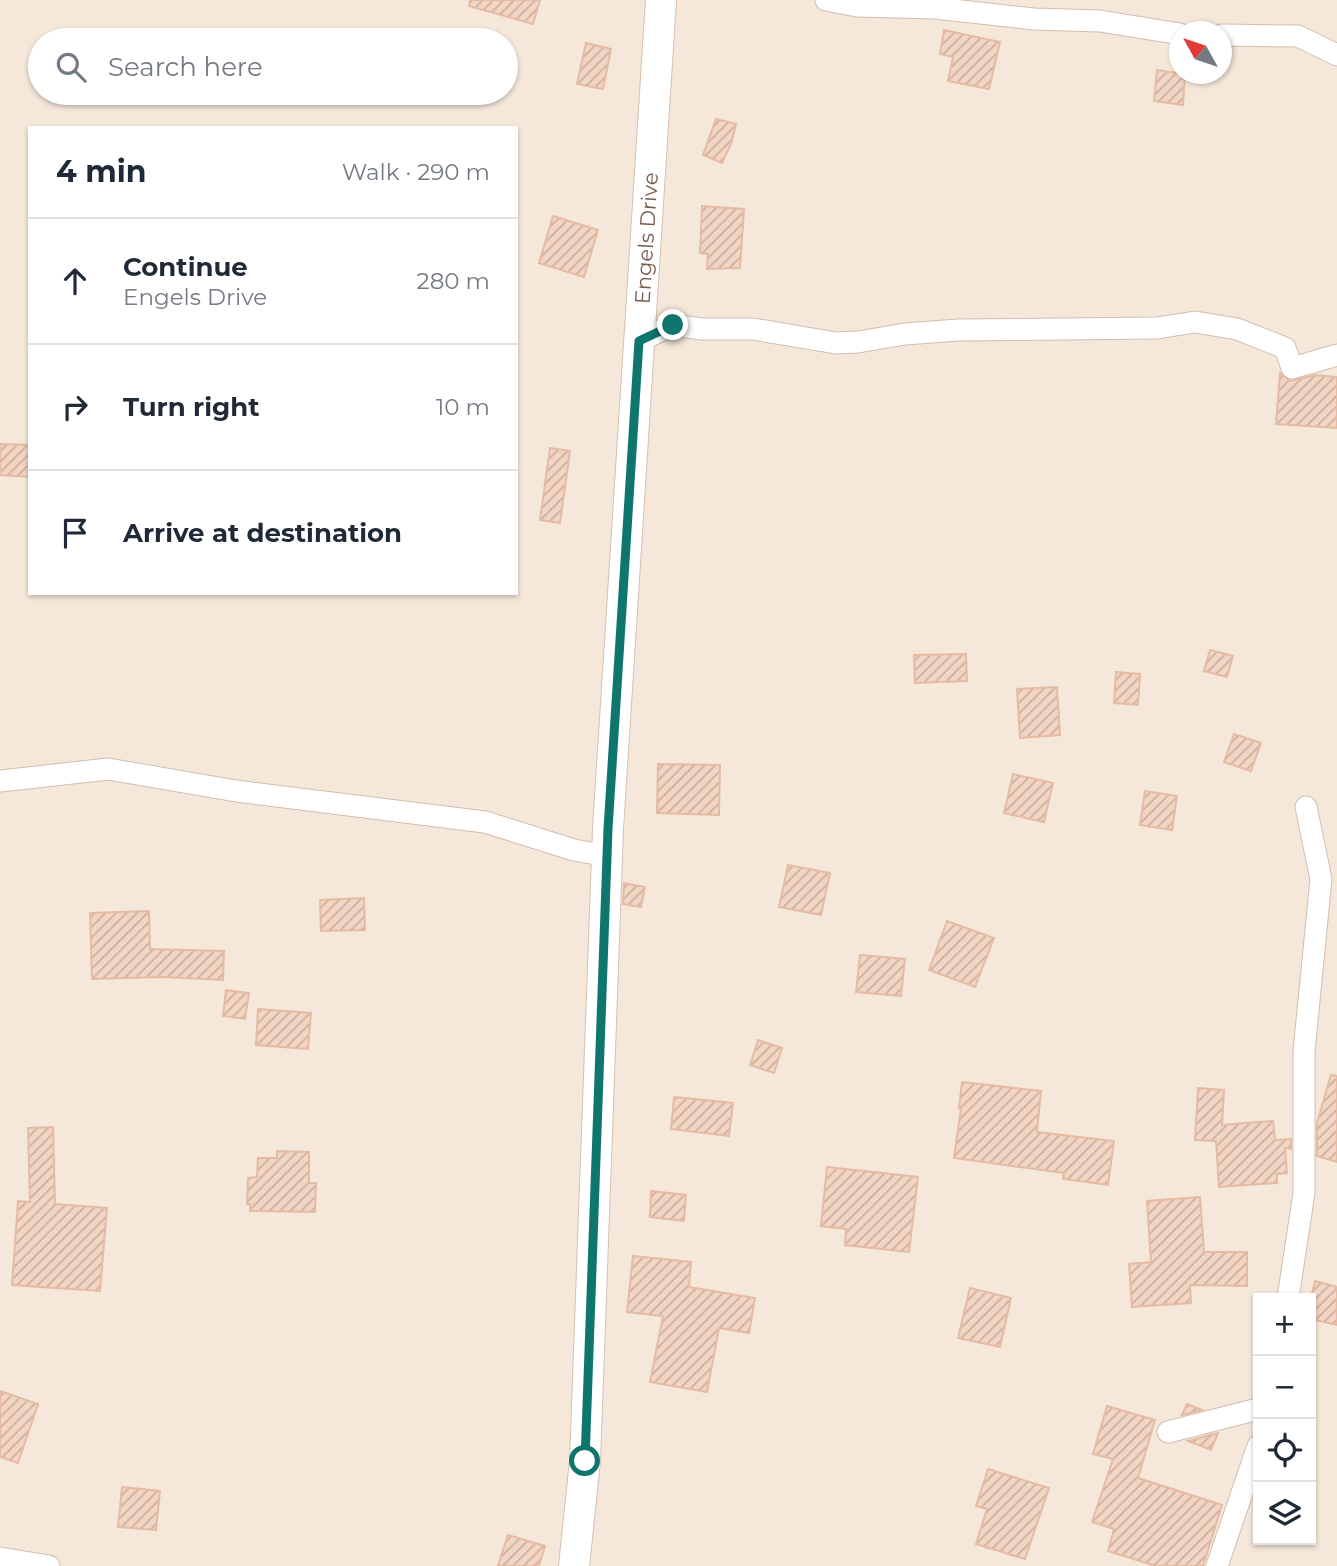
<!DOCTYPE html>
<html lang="en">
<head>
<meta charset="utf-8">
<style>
  body { margin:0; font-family:Montserrat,sans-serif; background:#f6f6f7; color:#1f2937 }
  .controls { position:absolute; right:21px; bottom:21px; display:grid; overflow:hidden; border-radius:0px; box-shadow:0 2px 5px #0004 }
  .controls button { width:63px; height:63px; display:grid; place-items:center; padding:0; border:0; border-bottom:2px solid #e0e1e3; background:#fff; color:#1f2937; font:35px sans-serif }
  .compass { position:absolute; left:1169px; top:21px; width:63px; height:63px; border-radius:50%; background:#fff; box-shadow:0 2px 5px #0004; rotate:310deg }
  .stop { position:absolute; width:21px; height:21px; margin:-16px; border:5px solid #0f766e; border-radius:50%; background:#fff }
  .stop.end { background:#0f766e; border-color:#fff; box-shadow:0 2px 7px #0008 }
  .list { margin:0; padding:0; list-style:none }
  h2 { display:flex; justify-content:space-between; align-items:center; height:91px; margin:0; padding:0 28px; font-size:30px }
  h2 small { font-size:23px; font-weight:400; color:#747a83 }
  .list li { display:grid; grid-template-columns:46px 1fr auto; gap:21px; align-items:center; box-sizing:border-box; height:126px; padding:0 28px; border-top:2px solid #e0e1e3 }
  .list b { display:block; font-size:26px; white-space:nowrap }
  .list p { margin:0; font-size:23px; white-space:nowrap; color:#747a83 }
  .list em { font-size:23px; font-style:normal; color:#747a83 }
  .icon { flex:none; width:38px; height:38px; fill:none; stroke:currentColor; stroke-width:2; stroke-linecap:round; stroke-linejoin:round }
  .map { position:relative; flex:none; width:1337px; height:1566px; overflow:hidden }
  .search { position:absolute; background:#fff; box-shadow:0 2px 5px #0004; left:28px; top:28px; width:490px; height:77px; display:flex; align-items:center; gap:18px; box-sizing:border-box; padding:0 24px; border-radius:38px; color:#747a83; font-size:26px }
  .panel { position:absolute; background:#fff; box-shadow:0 2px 5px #0004; left:28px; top:126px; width:490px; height:469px; border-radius:0px }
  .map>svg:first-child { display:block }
  .residential { fill:#f5e8da; fill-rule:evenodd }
  .building { fill:url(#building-hatch); stroke:#e6bba3; stroke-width:2 }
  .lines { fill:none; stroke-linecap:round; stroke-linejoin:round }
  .street-casing { stroke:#d1beb0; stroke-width:23 }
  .secondary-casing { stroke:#d6c0b0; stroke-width:32 }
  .street { stroke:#fff; stroke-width:21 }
  .secondary { stroke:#fff; stroke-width:30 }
  .route { stroke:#0f766e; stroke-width:9 }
  .labels { text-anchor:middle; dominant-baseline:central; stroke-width:5; stroke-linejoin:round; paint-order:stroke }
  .street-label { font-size:21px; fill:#7a5c4d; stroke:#fffaf3 }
</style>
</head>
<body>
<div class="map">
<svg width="1337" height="1566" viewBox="0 0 1337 1566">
  <defs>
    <pattern id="building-hatch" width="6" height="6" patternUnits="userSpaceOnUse" patternTransform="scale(1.75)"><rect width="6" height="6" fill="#f3d5c3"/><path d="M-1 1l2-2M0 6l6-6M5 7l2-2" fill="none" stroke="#cab0a1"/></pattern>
  </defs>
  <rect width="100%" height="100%" fill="#fdf6ec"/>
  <path class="residential" d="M 0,0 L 1337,0 L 1337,1566 L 0,1566 ZM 1180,32 L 1222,32 L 1222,74 L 1180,74 ZM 40,40 L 506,40 L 506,93 L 40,93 ZM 30,128 L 516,128 L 516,593 L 30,593 ZM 1258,1298 L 1311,1298 L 1311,1540 L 1258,1540 Z"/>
  <g class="building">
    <path d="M 470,0 L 540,0 L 533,24 L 469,6 Z"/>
    <path d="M 944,30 L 1000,42 L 989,89 L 948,81 L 953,57 L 940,54 Z"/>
    <path d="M 586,43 L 611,49 L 603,89 L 577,84 Z"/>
    <path d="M 1157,70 L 1185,74 L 1183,105 L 1154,101 Z"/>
    <path d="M 716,119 L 736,124 L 731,144 L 722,163 L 703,155 Z"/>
    <path d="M 702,206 L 744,209 L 740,268 L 707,269 L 708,254 L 700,253 Z"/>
    <path d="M 553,216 L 598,230 L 584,277 L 539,263 Z"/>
    <path d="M 1280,373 L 1290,381 L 1315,375 L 1337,377 L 1337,428 L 1276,424 Z"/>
    <path d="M 0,444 L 30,445 L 30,477 L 0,475 Z"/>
    <path d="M 550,448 L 570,451 L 560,523 L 540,520 Z"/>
    <path d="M 1210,650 L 1233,656 L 1227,677 L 1204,671 Z"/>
    <path d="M 966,654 L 967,681 L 915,683 L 914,655 Z"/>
    <path d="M 1116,672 L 1140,674 L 1138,705 L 1114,703 Z"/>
    <path d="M 1057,687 L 1060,735 L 1020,738 L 1017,689 Z"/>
    <path d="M 1234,734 L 1261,743 L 1251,771 L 1224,762 Z"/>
    <path d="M 658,764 L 720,765 L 719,815 L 657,813 Z"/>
    <path d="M 1013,774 L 1053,783 L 1044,822 L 1004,813 Z"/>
    <path d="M 1145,791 L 1177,796 L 1172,830 L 1140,825 Z"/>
    <path d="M 788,865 L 830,873 L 821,915 L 779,907 Z"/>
    <path d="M 624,883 L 645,887 L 641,907 L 623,904 Z"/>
    <path d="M 364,898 L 365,930 L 321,931 L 320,900 Z"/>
    <path d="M 149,911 L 150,949 L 224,951 L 223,980 L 162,977 L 92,979 L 90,913 Z"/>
    <path d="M 947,921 L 994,938 L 975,987 L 929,970 Z"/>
    <path d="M 860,955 L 905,959 L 901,996 L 856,992 Z"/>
    <path d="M 226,990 L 249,993 L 245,1019 L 223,1016 Z"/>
    <path d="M 258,1009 L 311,1013 L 308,1049 L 256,1045 Z"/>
    <path d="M 758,1040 L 782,1048 L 774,1073 L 750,1065 Z"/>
    <path d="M 1331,1075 L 1337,1076 L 1337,1162 L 1317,1156 L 1317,1123 Z"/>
    <path d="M 962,1082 L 1041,1091 L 1037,1132 L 1114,1141 L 1108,1185 L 1063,1179 L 1064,1173 L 954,1158 L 961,1108 L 959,1108 Z"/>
    <path d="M 1198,1088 L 1224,1090 L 1222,1125 L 1273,1121 L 1275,1140 L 1291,1139 L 1291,1149 L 1285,1148 L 1287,1173 L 1277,1174 L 1277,1183 L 1219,1187 L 1216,1141 L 1195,1140 Z"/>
    <path d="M 674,1097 L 733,1103 L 729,1136 L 671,1129 Z"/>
    <path d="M 53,1127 L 55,1204 L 107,1208 L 100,1291 L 12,1285 L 18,1201 L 30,1202 L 28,1128 Z"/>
    <path d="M 277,1151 L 309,1152 L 309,1183 L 316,1183 L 315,1212 L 250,1211 L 250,1204 L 247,1204 L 248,1178 L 257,1177 L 258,1158 L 277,1158 Z"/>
    <path d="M 827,1167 L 918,1177 L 909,1252 L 845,1245 L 846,1229 L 821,1226 Z"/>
    <path d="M 651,1191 L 686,1195 L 684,1221 L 650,1217 Z"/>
    <path d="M 1200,1197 L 1204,1252 L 1247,1252 L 1247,1286 L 1190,1285 L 1191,1303 L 1132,1307 L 1129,1264 L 1151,1262 L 1147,1201 Z"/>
    <path d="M 633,1256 L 691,1262 L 689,1287 L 755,1298 L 749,1333 L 719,1328 L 707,1392 L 650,1382 L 663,1316 L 627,1312 Z"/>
    <path d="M 1315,1281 L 1337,1287 L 1337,1325 L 1311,1319 L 1311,1298 Z"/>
    <path d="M 970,1288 L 1011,1298 L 1000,1347 L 958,1338 Z"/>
    <path d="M 0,1391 L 38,1404 L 18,1463 L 0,1457 Z"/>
    <path d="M 1187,1404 L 1202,1410 L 1182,1415 Z"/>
    <path d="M 1107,1406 L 1155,1420 L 1138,1478 L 1222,1505 L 1203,1566 L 1156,1566 L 1108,1551 L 1114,1529 L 1092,1522 L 1113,1459 L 1093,1454 Z"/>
    <path d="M 1218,1433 L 1211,1450 L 1188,1441 Z"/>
    <path d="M 988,1469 L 1049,1488 L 1025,1559 L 976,1544 L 987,1509 L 976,1506 Z"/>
    <path d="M 122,1487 L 160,1491 L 156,1530 L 118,1527 Z"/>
    <path d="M 508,1535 L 545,1546 L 539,1566 L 498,1566 Z"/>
  </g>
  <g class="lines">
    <defs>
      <g id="street">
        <path d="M 826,0 L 857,6 L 935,8 L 1034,19 L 1100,21 L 1180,34"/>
        <path d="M 1222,35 L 1298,36 L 1337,55"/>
        <path d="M 639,341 L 673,325 L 702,329 L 753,329 L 836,343 L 858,342 L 905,334 L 958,330 L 1157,328 L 1195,322 L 1237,329 L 1285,348 L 1292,368 L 1337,355"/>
        <path d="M 0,781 L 108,769 L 236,791 L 485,822 L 574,850 L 607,856"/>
        <path d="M 1288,1298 L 1304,1193 L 1304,1051 L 1321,879 L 1306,807"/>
        <path d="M 1168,1432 L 1258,1409"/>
        <path d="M 0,1558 L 49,1566"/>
        <path d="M 1217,1566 L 1258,1446"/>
      </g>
      <g id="secondary">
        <path id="s1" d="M 574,1566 L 585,1461 L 608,829 L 661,0"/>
      </g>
    </defs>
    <use href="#street" class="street-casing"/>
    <use href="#secondary" class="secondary-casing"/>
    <use href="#street" class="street"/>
    <use href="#secondary" class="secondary"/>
  </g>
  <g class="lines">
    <path class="route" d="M 585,1461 L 608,829 L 639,341 L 673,325"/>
  </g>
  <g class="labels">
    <g class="street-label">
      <text stroke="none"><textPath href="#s1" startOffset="1330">Engels Drive</textPath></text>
    </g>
  </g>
</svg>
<div class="controls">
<button>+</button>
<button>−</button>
<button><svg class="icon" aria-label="locate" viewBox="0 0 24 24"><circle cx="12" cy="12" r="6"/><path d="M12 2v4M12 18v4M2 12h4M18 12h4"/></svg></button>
<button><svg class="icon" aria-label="layers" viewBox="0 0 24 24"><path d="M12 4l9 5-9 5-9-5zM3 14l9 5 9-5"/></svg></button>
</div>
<svg class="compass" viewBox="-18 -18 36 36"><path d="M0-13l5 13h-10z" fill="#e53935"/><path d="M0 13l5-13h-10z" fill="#747a83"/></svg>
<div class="stop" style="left:585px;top:1461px"></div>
<div class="stop end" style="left:673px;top:325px"></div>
<div class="search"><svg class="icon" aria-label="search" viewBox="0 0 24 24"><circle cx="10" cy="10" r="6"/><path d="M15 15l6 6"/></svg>Search here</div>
<section class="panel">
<h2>4 min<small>Walk · 290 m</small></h2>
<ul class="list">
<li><svg class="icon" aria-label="ahead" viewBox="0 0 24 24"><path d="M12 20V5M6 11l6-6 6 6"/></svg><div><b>Continue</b><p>Engels Drive</p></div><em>280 m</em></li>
<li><svg class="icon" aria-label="right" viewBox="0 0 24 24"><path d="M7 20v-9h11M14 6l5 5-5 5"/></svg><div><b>Turn right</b></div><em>10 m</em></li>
<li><svg class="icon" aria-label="arrive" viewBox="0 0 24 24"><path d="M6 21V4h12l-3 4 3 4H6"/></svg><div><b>Arrive at destination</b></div></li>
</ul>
</section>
</div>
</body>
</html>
